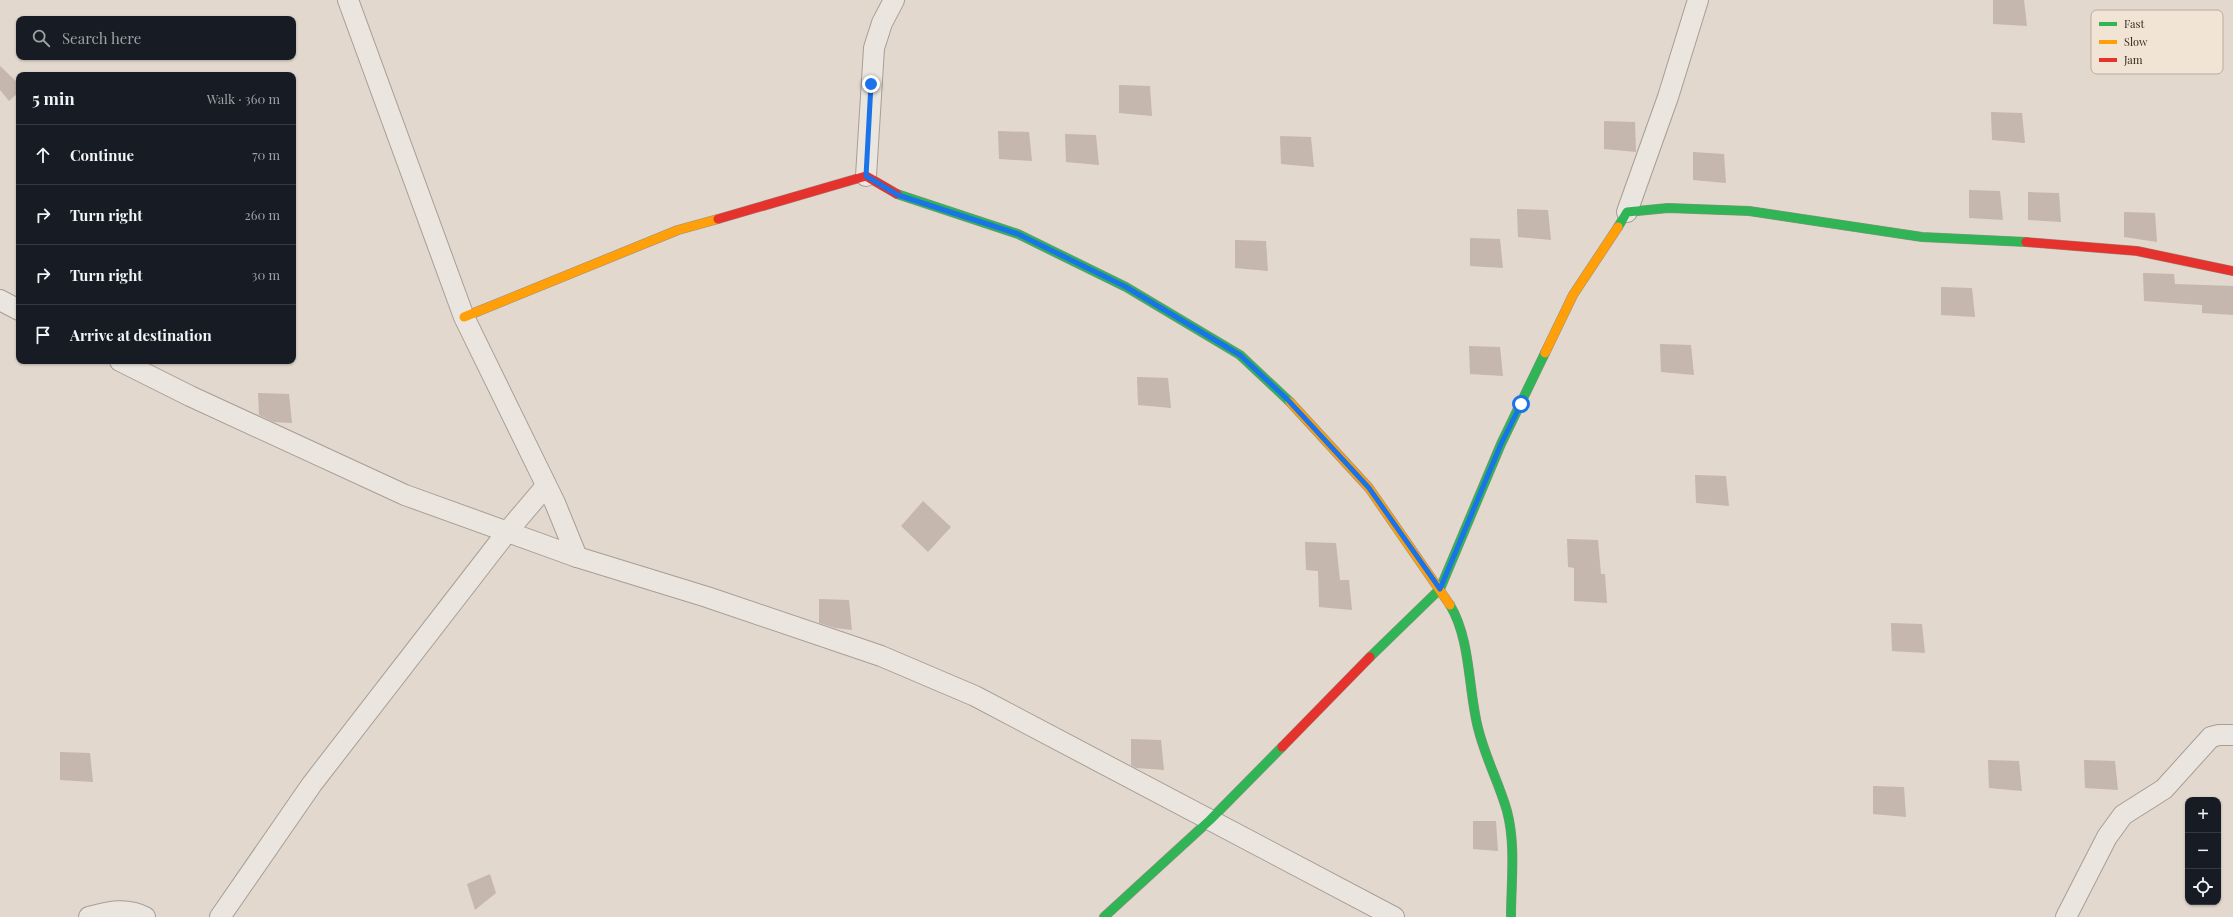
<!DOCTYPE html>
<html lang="en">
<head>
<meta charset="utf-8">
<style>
  body { margin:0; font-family:"Playfair Display",serif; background:#242831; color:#f1f3f6 }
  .controls { position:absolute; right:12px; bottom:12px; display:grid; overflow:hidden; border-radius:8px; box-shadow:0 1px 3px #0004 }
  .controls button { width:36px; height:36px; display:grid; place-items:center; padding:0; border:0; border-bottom:1px solid #363941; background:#171b24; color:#f1f3f6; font:20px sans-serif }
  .stop { position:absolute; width:12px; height:12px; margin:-9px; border:3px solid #1a73e8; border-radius:50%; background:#fff }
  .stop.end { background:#1a73e8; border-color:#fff; box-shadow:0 1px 4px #0008 }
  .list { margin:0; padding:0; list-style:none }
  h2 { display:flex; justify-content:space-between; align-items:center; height:52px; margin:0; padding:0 16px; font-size:17px }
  h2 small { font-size:13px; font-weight:400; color:#9ea1a6 }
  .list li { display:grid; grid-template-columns:26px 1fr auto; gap:12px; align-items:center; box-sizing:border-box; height:60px; padding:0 16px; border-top:1px solid #363941 }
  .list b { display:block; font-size:15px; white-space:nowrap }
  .list em { font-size:13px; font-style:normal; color:#9ea1a6 }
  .icon { flex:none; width:22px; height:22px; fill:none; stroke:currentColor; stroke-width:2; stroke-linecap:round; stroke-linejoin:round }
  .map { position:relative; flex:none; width:2233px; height:917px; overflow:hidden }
  .search { position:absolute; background:#171b24; box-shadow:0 1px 3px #0004; left:16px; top:16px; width:280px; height:44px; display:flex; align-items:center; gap:10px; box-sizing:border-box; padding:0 14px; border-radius:8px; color:#9ea1a6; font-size:15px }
  .panel { position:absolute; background:#171b24; box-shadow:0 1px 3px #0004; left:16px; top:72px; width:280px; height:292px; border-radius:8px }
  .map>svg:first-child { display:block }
  .building { fill:#c5b6ae }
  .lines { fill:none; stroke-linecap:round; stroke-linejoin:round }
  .street-casing { stroke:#a79e97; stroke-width:22 }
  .fast-casing { stroke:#978e86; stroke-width:10 }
  .slow-casing { stroke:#978e86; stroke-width:10 }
  .jam-casing { stroke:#978e86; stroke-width:10 }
  .street { stroke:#eae5de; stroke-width:20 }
  .fast { stroke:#30b455; stroke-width:9 }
  .slow { stroke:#ff9f0a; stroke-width:9 }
  .jam { stroke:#e5322d; stroke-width:9 }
  .route { stroke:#1a73e8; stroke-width:5 }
  .key { fill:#f2e4d4; stroke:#b9ab9e; stroke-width:1 }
  .key-label { font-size:11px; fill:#35261f }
</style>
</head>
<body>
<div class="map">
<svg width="2233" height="917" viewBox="0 0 2233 917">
  <rect width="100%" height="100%" fill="#e2d8cd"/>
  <g class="building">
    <path d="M 1993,0 L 2024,0 L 2027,26 L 1993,24 Z"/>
    <path d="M 0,66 L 19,84 L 19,92 L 9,101 L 0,90 Z"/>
    <path d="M 1119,85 L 1150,86 L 1152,116 L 1119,113 Z"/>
    <path d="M 1991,112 L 2022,113 L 2025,143 L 1992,140 Z"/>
    <path d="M 1604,121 L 1635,122 L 1636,152 L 1604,149 Z"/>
    <path d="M 998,131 L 1029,132 L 1032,161 L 999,159 Z"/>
    <path d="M 1065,134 L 1096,135 L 1099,165 L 1066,162 Z"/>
    <path d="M 1280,136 L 1311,137 L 1314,167 L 1281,164 Z"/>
    <path d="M 1693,152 L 1724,154 L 1726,183 L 1693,180 Z"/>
    <path d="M 1969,190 L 2000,191 L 2003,220 L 1969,218 Z"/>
    <path d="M 2028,192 L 2059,193 L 2061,222 L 2028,220 Z"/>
    <path d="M 1517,209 L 1548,210 L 1551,240 L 1518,237 Z"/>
    <path d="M 2124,212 L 2155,213 L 2157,242 L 2124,237 Z"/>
    <path d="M 1470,238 L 1500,239 L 1503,268 L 1470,266 Z"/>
    <path d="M 1235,240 L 1266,241 L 1268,271 L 1235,268 Z"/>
    <path d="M 2143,273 L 2174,274 L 2175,284 L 2233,286 L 2233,315 L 2202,313 L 2202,305 L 2144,301 Z"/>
    <path d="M 1941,287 L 1972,288 L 1975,317 L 1941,315 Z"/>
    <path d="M 1660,344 L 1691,345 L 1694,375 L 1661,372 Z"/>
    <path d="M 1469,346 L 1500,347 L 1503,376 L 1470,374 Z"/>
    <path d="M 1137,377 L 1168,378 L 1171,408 L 1138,405 Z"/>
    <path d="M 258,393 L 289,394 L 292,423 L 274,422 L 259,415 Z"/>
    <path d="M 1695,475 L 1726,476 L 1729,506 L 1696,503 Z"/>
    <path d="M 923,501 L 951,527 L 928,552 L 901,526 Z"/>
    <path d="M 1567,539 L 1598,540 L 1601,574 L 1605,574 L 1607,603 L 1574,601 L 1574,568 L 1568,567 Z"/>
    <path d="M 1305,542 L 1336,543 L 1340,580 L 1349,580 L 1352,610 L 1319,607 L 1318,571 L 1306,570 Z"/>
    <path d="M 819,599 L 849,600 L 852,630 L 835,628 L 819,623 Z"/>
    <path d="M 1891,623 L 1922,624 L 1925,653 L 1892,651 Z"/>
    <path d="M 1131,739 L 1161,740 L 1164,770 L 1136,768 L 1131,765 Z"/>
    <path d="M 60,752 L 90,753 L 93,782 L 60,780 Z"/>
    <path d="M 1988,760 L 2019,761 L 2022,791 L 1989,788 Z"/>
    <path d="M 2084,760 L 2115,761 L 2118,790 L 2085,788 Z"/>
    <path d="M 1873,786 L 1904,787 L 1906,817 L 1873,814 Z"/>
    <path d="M 1473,821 L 1496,821 L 1498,851 L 1473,849 Z"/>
    <path d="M 490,874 L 496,893 L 475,910 L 467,884 Z"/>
  </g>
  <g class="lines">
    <defs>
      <g id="street">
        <path d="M 348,0 L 464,317 L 555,503 L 577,557"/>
        <path d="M 866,176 L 874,48 L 882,23 L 894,0"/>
        <path d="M 1627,212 L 1668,97 L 1698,0"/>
        <path d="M 0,300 L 19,310"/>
        <path d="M 120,361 L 190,396 L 405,495 L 577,557 L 707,597 L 881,656 L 975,696 L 1394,917"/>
        <path d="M 89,917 C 108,912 126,907 145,917"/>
        <path d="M 220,917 L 312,784 L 507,532 L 546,486"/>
        <path d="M 2066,917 L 2107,837 L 2123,815 L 2164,789 L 2211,737 L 2219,735 L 2233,735"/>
      </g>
      <g id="fast">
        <path d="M 897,194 L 1018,234 L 1126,287 L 1240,355 L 1290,402"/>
        <path d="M 1618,227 L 1627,212 L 1668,208 L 1749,211 L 1922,237 L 2026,242"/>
        <path d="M 1450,605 C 1471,640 1468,689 1478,728 C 1485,757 1499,783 1507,811 C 1516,845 1511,883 1511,917"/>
        <path d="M 1370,657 L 1440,589 L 1501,444 L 1545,353"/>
        <path d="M 1104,917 L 1210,820 L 1282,747"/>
      </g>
      <g id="slow">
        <path d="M 464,317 L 678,230 L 718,219"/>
        <path d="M 1545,353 L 1573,295 L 1618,227"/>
        <path d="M 1290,402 L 1369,488 L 1450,605"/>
      </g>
      <g id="jam">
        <path d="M 718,219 L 866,176 L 897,194"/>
        <path d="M 2026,242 L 2137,251 L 2233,271"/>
        <path d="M 1282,747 L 1370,657"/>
      </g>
    </defs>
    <use href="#street" class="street-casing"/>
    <use href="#fast" class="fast-casing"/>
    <use href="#slow" class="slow-casing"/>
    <use href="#jam" class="jam-casing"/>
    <use href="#street" class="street"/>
    <use href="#fast" class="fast"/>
    <use href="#slow" class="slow"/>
    <use href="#jam" class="jam"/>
  </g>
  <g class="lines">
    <path class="route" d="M 871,84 L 866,176 L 898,195 L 1018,234 L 1126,287 L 1240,355 L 1288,400 L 1369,488 L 1440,589 L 1501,444 L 1521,404"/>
  </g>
  <rect x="2091" y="10" width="132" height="64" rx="6" class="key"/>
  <rect x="2099" y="22" width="18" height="4" fill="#30b455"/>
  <rect x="2099" y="40" width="18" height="4" fill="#ff9f0a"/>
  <rect x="2099" y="58" width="18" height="4" fill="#e5322d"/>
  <g class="key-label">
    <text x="2124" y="28">Fast</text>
    <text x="2124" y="46">Slow</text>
    <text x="2124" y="64">Jam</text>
  </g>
</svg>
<div class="controls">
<button>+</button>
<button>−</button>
<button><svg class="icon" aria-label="locate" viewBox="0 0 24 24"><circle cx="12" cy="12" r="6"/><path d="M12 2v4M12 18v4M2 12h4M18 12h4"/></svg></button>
</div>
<div class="stop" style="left:1521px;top:404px"></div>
<div class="stop end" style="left:871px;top:84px"></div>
<div class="search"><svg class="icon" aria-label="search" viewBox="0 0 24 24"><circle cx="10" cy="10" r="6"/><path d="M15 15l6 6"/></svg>Search here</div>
<section class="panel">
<h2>5 min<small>Walk · 360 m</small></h2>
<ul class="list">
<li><svg class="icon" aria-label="ahead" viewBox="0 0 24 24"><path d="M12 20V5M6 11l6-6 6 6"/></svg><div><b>Continue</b></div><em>70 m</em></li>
<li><svg class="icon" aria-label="right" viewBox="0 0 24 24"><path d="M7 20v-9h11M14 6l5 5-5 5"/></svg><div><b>Turn right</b></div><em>260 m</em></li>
<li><svg class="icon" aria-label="right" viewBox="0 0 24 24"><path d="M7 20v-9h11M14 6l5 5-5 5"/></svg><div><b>Turn right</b></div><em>30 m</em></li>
<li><svg class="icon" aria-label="arrive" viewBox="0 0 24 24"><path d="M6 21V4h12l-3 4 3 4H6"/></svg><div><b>Arrive at destination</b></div></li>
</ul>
</section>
</div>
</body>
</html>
